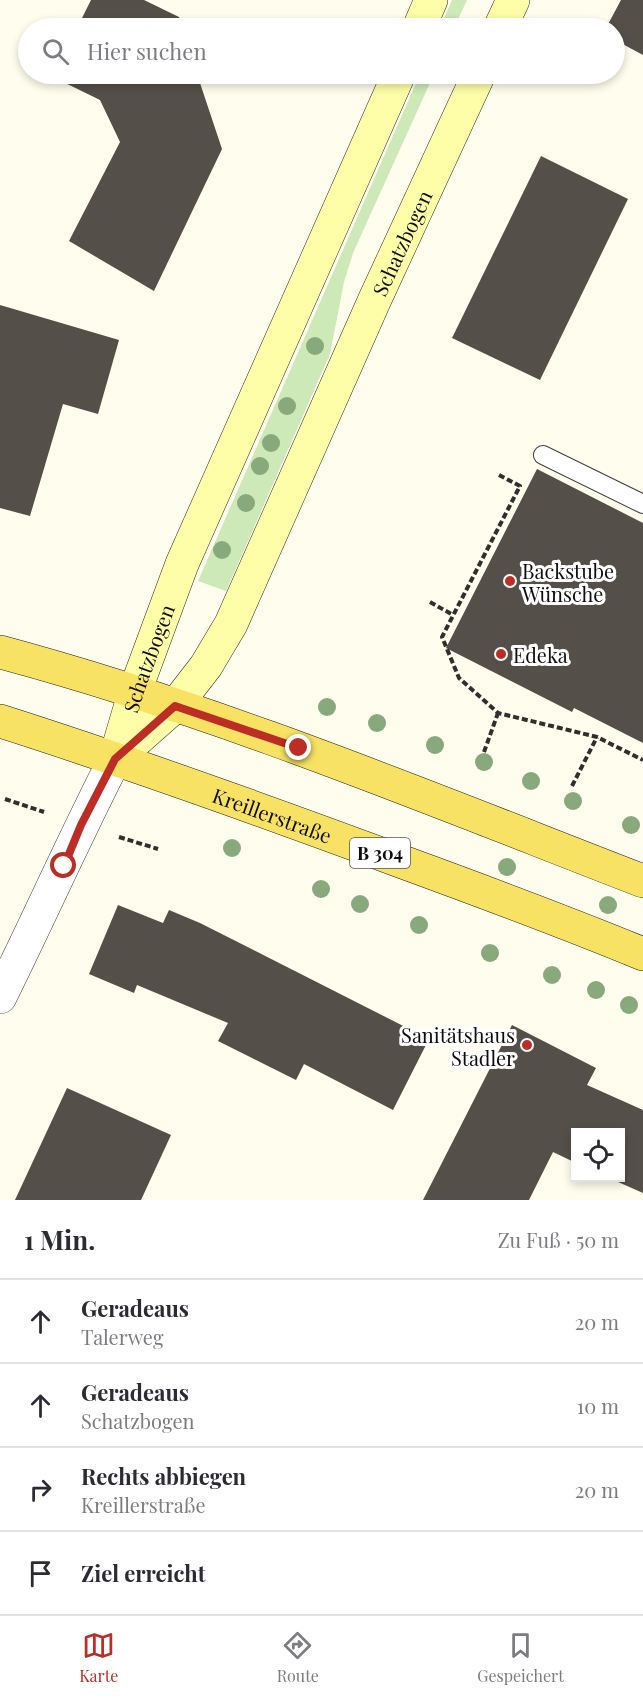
<!DOCTYPE html>
<html lang="de">
<head>
<meta charset="utf-8">
<style>
  body { margin:0; font-family:"Playfair Display",serif; background:#f7f7f7; color:#2b2b33 }
  .controls { position:absolute; right:18px; bottom:18px; display:grid; overflow:hidden; border-radius:0px; box-shadow:0 3px 9px #0003 }
  .controls button { width:54px; height:54px; display:grid; place-items:center; padding:0; border:0; border-bottom:2px solid #e1e1e2; background:#fff; color:#2b2b33; font:30px sans-serif }
  .stop { position:absolute; width:18px; height:18px; margin:-14px; border:4px solid #bc2d26; border-radius:50%; background:#fff }
  .stop.end { background:#bc2d26; border-color:#fff; box-shadow:0 2px 6px #0008 }
  .list { margin:0; padding:0; list-style:none }
  h2 { display:flex; justify-content:space-between; align-items:center; height:78px; margin:0; padding:0 24px; font-size:26px }
  h2 small { font-size:20px; font-weight:400; color:#7c7c81 }
  .list li { display:grid; grid-template-columns:39px 1fr auto; gap:18px; align-items:center; box-sizing:border-box; height:84px; padding:0 24px; border-top:2px solid #e1e1e2 }
  .list b { display:block; font-size:22px; white-space:nowrap }
  .list p { margin:0; font-size:20px; white-space:nowrap; color:#7c7c81 }
  .list em { font-size:20px; font-style:normal; color:#7c7c81 }
  .icon { flex:none; width:33px; height:33px; fill:none; stroke:currentColor; stroke-width:2; stroke-linecap:round; stroke-linejoin:round }
  .map { position:relative; flex:none; width:643px; height:1200px; overflow:hidden }
  .search { position:absolute; background:#fff; box-shadow:0 3px 9px #0003; left:18px; right:18px; top:18px; height:66px; display:flex; align-items:center; gap:15px; box-sizing:border-box; padding:0 21px; border-radius:33px; color:#7c7c81; font-size:22px }
  .sheet { height:414px; background:#fff }
  nav { display:flex; justify-content:space-around; align-items:center; box-sizing:border-box; height:84px; border-top:2px solid #e1e1e2; background:#fff; font-size:16px; color:#7c7c81 }
  nav a { display:grid; justify-items:center; gap:3px }
  nav .on { color:#bc2d26 }
  .map>svg:first-child { display:block }
  .green { fill:#cce9b7 }
  .building { fill:#554f49 }
  .lines { fill:none; stroke-linecap:round; stroke-linejoin:round }
  .service-casing { stroke:#404040; stroke-width:20 }
  .minor-casing { stroke:#404040; stroke-width:34 }
  .secondary-casing { stroke:#2f2f2f; stroke-width:34 }
  .primary-casing { stroke:#1e1e1e; stroke-width:34 }
  .path { stroke:#2f2f2f; stroke-width:4; stroke-dasharray:6 3; stroke-linecap:butt }
  .service { stroke:#fff; stroke-width:18 }
  .minor { stroke:#fff; stroke-width:33 }
  .secondary { stroke:#fefda8; stroke-width:33 }
  .primary { stroke:#f8e264; stroke-width:33 }
  .tree { fill:#88a97b }
  .route { stroke:#bc2d26; stroke-width:8 }
  .poi-dot { fill:#bc2d26; stroke:#fff; stroke-width:2 }
  .labels { text-anchor:middle; dominant-baseline:central; stroke-width:6; stroke-linejoin:round; paint-order:stroke }
  .shield { fill:#fff; stroke:#565656; stroke-width:1.5 }
  .shield-label { font-size:18px; font-weight:bold; fill:#0d0d0d }
  .street-label { font-size:20px; fill:#0d0d0d; stroke:#fff }
  .poi-label { font-size:20px; fill:#0d0d0d; stroke:#fff; text-anchor:start }
</style>
</head>
<body>
<div class="map">
<svg width="643" height="1200" viewBox="0 0 643 1200">
  <rect width="100%" height="100%" fill="#fffded"/>
  <g class="green">
    <path d="M 452,0 L 467,0 L 454,28 L 440,28 Z"/>
    <path d="M 420,74 L 434,74 L 353,253 L 344,282 L 330,354 L 226,591 L 198,581 Z"/>
  </g>
  <g class="building">
    <path d="M 91,0 L 144,0 L 179,17 L 183,28 L 77,28 Z"/>
    <path d="M 621,0 L 643,0 L 643,55 L 615,40 L 615,28 L 606,28 Z"/>
    <path d="M 55,74 L 197,74 L 222,149 L 154,291 L 69,241 L 120,142 L 100,100 L 53,77 Z"/>
    <path d="M 541,156 L 628,199 L 540,380 L 452,338 Z"/>
    <path d="M 0,305 L 119,340 L 98,414 L 63,404 L 30,516 L 0,508 Z"/>
    <path d="M 537,469 L 643,523 L 643,743 L 574,708 L 572,712 L 446,648 Z"/>
    <path d="M 118,905 L 163,923 L 169,910 L 200,923 L 429,1039 L 393,1110 L 304,1064 L 296,1080 L 218,1041 L 228,1023 L 137,985 L 134,993 L 89,974 Z"/>
    <path d="M 512,1025 L 596,1068 L 587,1085 L 643,1110 L 643,1193 L 609,1178 L 621,1178 L 621,1132 L 576,1132 L 576,1163 L 553,1152 L 529,1200 L 423,1200 Z"/>
    <path d="M 67,1088 L 171,1135 L 141,1200 L 15,1200 Z"/>
  </g>
  <g class="lines">
    <defs>
      <path id="service" d="M 543,455 L 643,504"/>
      <path id="minor" d="M 0,997 C 39,918 75,837 115,759"/>
      <g id="secondary">
        <path d="M 419,28 L 431,0"/>
        <path d="M 500,28 L 513,0"/>
        <path id="s1" d="M 115,759 L 175,706 L 206,666 L 231,624 L 375,299 L 479,74"/>
        <path id="s2" d="M 115,759 L 135,691 L 182,564 L 399,74"/>
      </g>
      <g id="primary">
        <path d="M 0,652 C 220,711 431,799 643,881"/>
        <path id="s3" d="M 0,721 C 135,764 268,812 400,861 C 482,891 563,921 643,954"/>
      </g>
    </defs>
    <use href="#service" class="service-casing"/>
    <use href="#minor" class="minor-casing"/>
    <use href="#secondary" class="secondary-casing"/>
    <use href="#primary" class="primary-casing"/>
    <g class="path">
      <path d="M 499,475 L 520,486 L 442,637 L 459,678 L 498,713 L 597,737 L 643,760"/>
      <path d="M 430,602 L 453,615"/>
      <path d="M 484,752 L 498,713"/>
      <path d="M 572,786 L 597,737"/>
      <path d="M 5,799 L 44,812"/>
      <path d="M 119,837 L 158,849"/>
    </g>
    <use href="#service" class="service"/>
    <use href="#minor" class="minor"/>
    <use href="#secondary" class="secondary"/>
    <use href="#primary" class="primary"/>
  </g>
  <g class="tree">
    <circle cx="315" cy="346" r="9"/>
    <circle cx="287" cy="406" r="9"/>
    <circle cx="271" cy="443" r="9"/>
    <circle cx="260" cy="466" r="9"/>
    <circle cx="246" cy="503" r="9"/>
    <circle cx="222" cy="550" r="9"/>
    <circle cx="327" cy="707" r="9"/>
    <circle cx="377" cy="723" r="9"/>
    <circle cx="435" cy="745" r="9"/>
    <circle cx="484" cy="762" r="9"/>
    <circle cx="531" cy="781" r="9"/>
    <circle cx="573" cy="801" r="9"/>
    <circle cx="631" cy="825" r="9"/>
    <circle cx="232" cy="848" r="9"/>
    <circle cx="507" cy="867" r="9"/>
    <circle cx="321" cy="889" r="9"/>
    <circle cx="360" cy="904" r="9"/>
    <circle cx="608" cy="905" r="9"/>
    <circle cx="419" cy="925" r="9"/>
    <circle cx="490" cy="953" r="9"/>
    <circle cx="552" cy="975" r="9"/>
    <circle cx="596" cy="990" r="9"/>
    <circle cx="629" cy="1005" r="9"/>
  </g>
  <g class="lines">
    <path class="route" d="M 64,866 L 81,825 L 115,759 L 175,706 L 299,748"/>
  </g>
  <g class="poi-dot">
    <circle cx="510" cy="581" r="6"/>
    <circle cx="501" cy="654" r="6"/>
    <circle cx="527" cy="1045" r="6"/>
  </g>
  <g class="labels">
    <rect class="shield" x="350" y="838" width="60" height="30" rx="4.5"/>
    <g class="shield-label">
      <text x="380" y="853">B 304</text>
    </g>
    <g class="street-label">
      <text stroke="none"><textPath href="#s1" startOffset="597">Schatzbogen</textPath></text>
      <text stroke="none"><textPath href="#s2" startOffset="106">Schatzbogen</textPath></text>
      <text stroke="none"><textPath href="#s3" startOffset="288">Kreillerstraße</textPath></text>
    </g>
    <g class="poi-label">
      <text x="522" y="570">Backstube<tspan x="522" dy="23">Wünsche</tspan></text>
      <text x="513" y="654">Edeka</text>
      <text x="515" y="1034" text-anchor="end">Sanitätshaus<tspan x="515" dy="23">Stadler</tspan></text>
    </g>
  </g>
</svg>
<div class="controls">
<button><svg class="icon" aria-label="locate" viewBox="0 0 24 24"><circle cx="12" cy="12" r="6"/><path d="M12 2v4M12 18v4M2 12h4M18 12h4"/></svg></button>
</div>
<div class="stop" style="left:64px;top:866px"></div>
<div class="stop end" style="left:299px;top:748px"></div>
<div class="search"><svg class="icon" aria-label="search" viewBox="0 0 24 24"><circle cx="10" cy="10" r="6"/><path d="M15 15l6 6"/></svg>Hier suchen</div>
</div>
<section class="sheet">
<h2>1 Min.<small>Zu Fuß · 50 m</small></h2>
<ul class="list">
<li><svg class="icon" aria-label="ahead" viewBox="0 0 24 24"><path d="M12 20V5M6 11l6-6 6 6"/></svg><div><b>Geradeaus</b><p>Talerweg</p></div><em>20 m</em></li>
<li><svg class="icon" aria-label="ahead" viewBox="0 0 24 24"><path d="M12 20V5M6 11l6-6 6 6"/></svg><div><b>Geradeaus</b><p>Schatzbogen</p></div><em>10 m</em></li>
<li><svg class="icon" aria-label="right" viewBox="0 0 24 24"><path d="M7 20v-9h11M14 6l5 5-5 5"/></svg><div><b>Rechts abbiegen</b><p>Kreillerstraße</p></div><em>20 m</em></li>
<li><svg class="icon" aria-label="arrive" viewBox="0 0 24 24"><path d="M6 21V4h12l-3 4 3 4H6"/></svg><div><b>Ziel erreicht</b></div></li>
</ul>
</section>
<nav>
<a class="on"><svg class="icon" aria-label="map" viewBox="0 0 24 24"><path d="M3 6l6-2 6 2 6-2v14l-6 2-6-2-6 2zM9 4v14M15 6v14"/></svg>Karte</a>
<a><svg class="icon" aria-label="directions" viewBox="0 0 24 24"><path d="M12 3l9 9-9 9-9-9zM9 14v-3h6M13 9l2 2-2 2"/></svg>Route</a>
<a><svg class="icon" aria-label="saved" viewBox="0 0 24 24"><path d="M7 4h10v16l-5-4-5 4z"/></svg>Gespeichert</a>
</nav>
</body>
</html>
